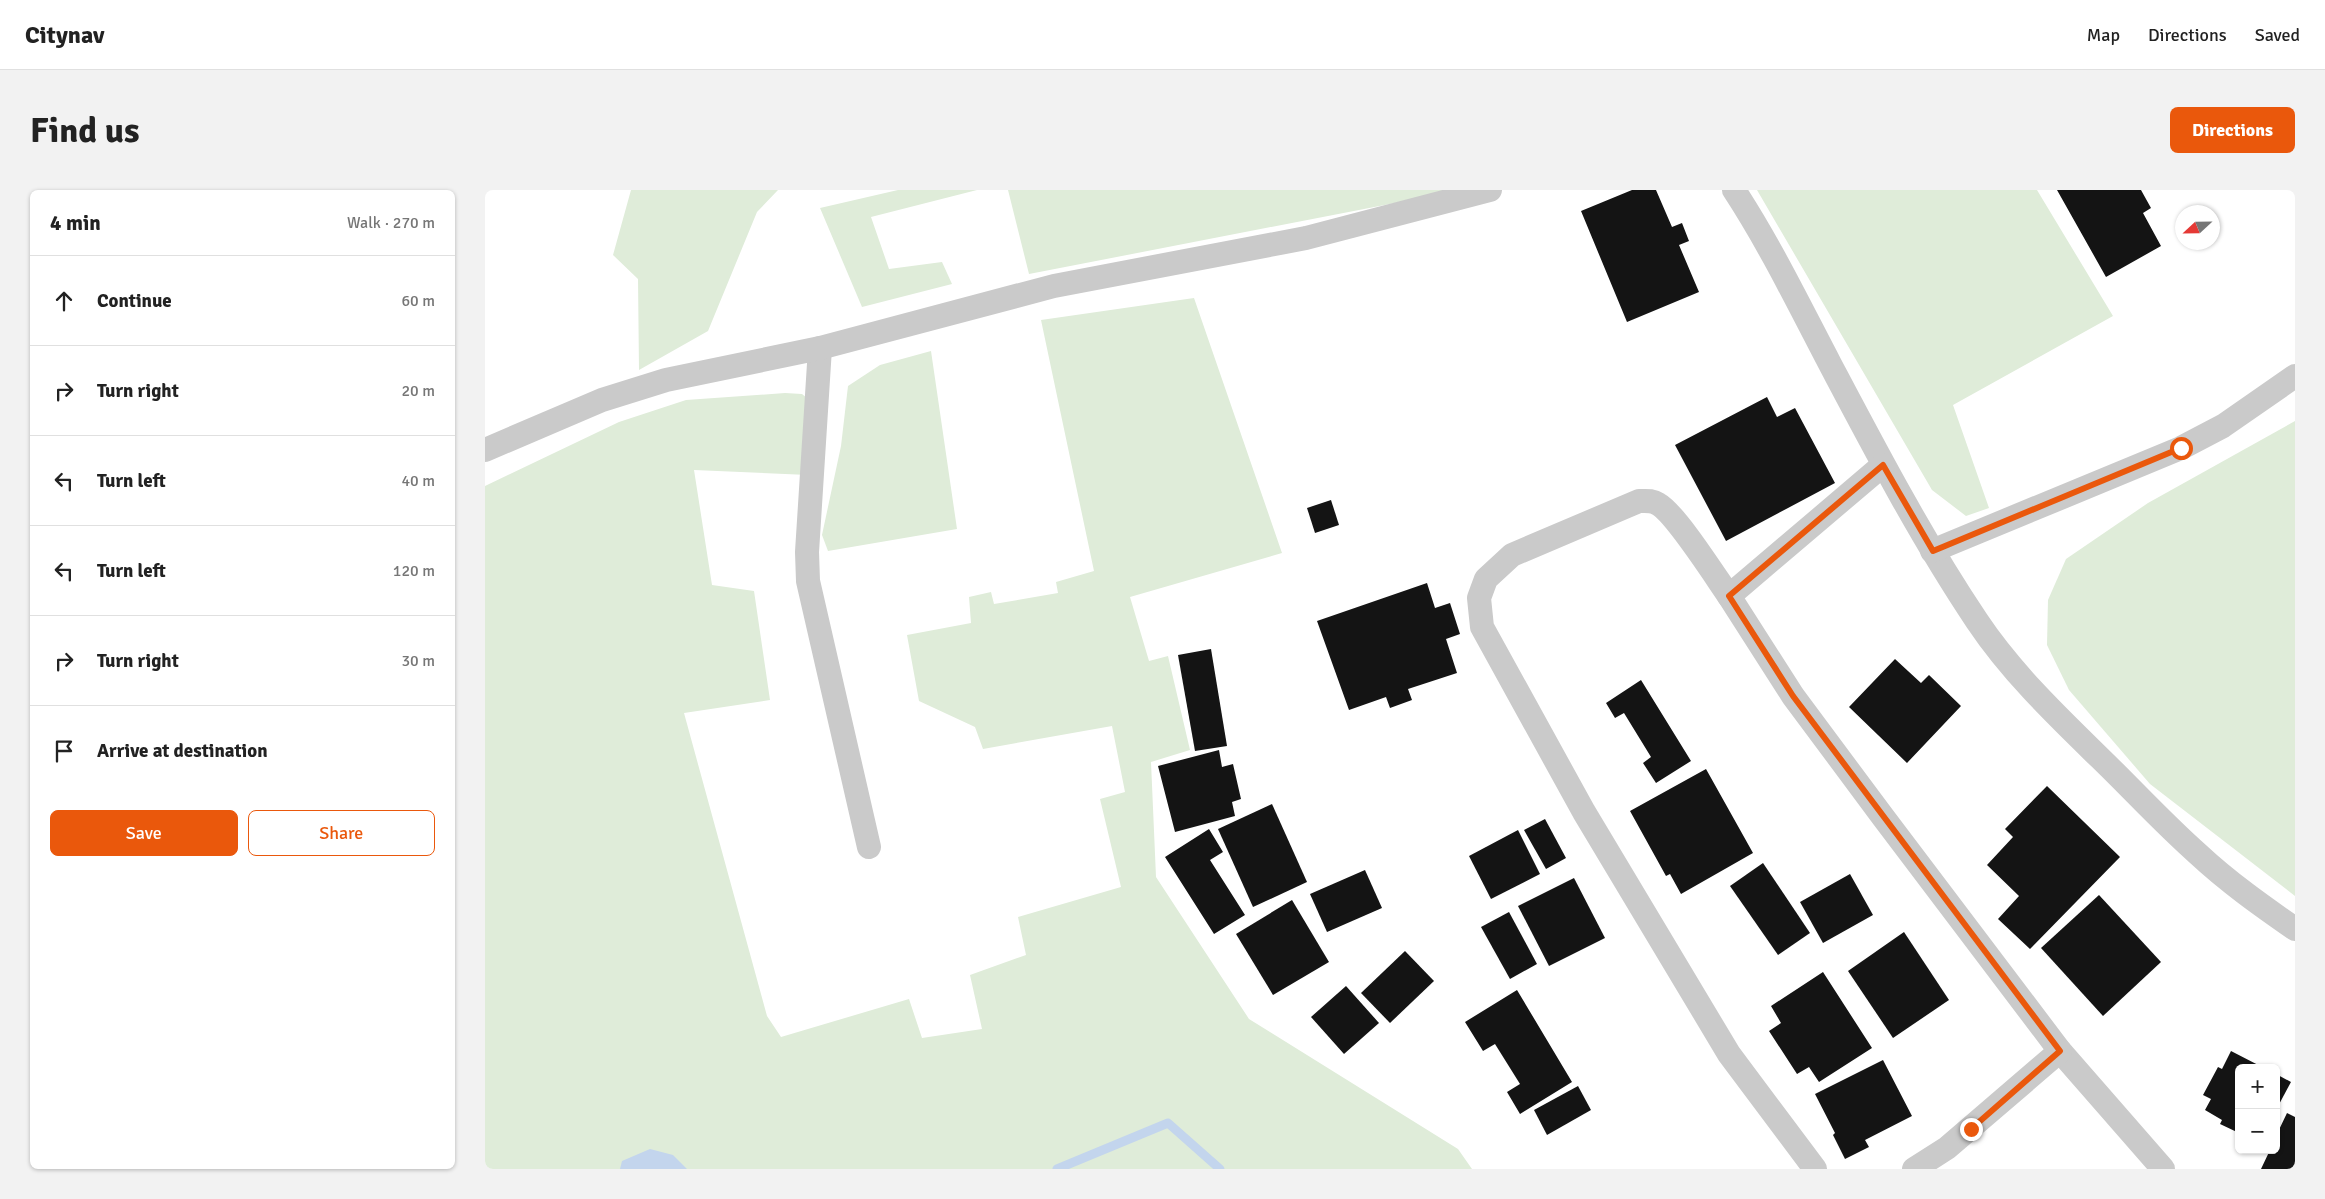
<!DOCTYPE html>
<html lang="en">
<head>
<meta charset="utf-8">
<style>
  body { margin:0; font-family:Signika,sans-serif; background:#f2f2f2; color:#222 }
  .controls { position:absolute; right:15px; bottom:15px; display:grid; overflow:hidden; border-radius:8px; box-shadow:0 1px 4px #0004 }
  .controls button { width:45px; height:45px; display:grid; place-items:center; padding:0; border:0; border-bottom:1px solid #e0e0e0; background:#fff; color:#222; font:25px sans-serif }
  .compass { position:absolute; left:1690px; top:15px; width:45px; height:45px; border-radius:50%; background:#fff; box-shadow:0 1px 4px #0004; rotate:248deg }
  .stop { position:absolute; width:15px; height:15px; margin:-11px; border:4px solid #ea580c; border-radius:50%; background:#fff }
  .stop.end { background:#ea580c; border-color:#fff; box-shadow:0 1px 5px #0008 }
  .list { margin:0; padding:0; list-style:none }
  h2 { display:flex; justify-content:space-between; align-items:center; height:65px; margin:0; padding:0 20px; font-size:21px }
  h2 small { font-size:16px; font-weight:400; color:#767676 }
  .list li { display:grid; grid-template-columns:32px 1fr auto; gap:15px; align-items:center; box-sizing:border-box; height:90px; padding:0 20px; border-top:1px solid #e0e0e0 }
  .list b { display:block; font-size:19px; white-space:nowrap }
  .list em { font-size:16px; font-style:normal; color:#767676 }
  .actions { display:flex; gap:10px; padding:15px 20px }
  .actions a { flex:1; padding:11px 0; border:1px solid #ea580c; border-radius:8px; text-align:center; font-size:18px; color:#ea580c }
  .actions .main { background:#ea580c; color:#fff }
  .icon { flex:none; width:28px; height:28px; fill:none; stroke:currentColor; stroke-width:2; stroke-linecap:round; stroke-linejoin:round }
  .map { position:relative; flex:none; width:1810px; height:979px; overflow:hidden; border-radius:8px }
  header { display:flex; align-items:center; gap:30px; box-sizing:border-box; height:70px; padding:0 25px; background:#fff; border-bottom:1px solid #e0e0e0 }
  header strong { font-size:24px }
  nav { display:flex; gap:28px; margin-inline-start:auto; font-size:18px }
  .intro { display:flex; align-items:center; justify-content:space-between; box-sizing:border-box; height:120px; padding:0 30px }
  h1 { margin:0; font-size:35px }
  .button { padding:12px 22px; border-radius:8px; background:#ea580c; color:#fff; font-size:18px; font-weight:700 }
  main { display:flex; gap:30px; padding:0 30px }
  aside { flex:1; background:#fff; border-radius:8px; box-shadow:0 1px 4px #0004 }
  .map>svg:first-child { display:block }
  .green { fill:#dfecd9 }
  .water { fill:#c3d5ed }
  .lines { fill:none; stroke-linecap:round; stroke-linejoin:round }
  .stream { stroke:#c3d5ed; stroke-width:9 }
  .building { fill:#141414 }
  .minor { stroke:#cacaca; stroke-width:24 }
  .route { stroke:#ea580c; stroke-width:6 }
</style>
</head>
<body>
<header>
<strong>Citynav</strong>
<nav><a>Map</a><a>Directions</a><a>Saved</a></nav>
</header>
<div class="intro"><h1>Find us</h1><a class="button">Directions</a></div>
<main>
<aside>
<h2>4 min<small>Walk · 270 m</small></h2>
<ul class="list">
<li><svg class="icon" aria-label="ahead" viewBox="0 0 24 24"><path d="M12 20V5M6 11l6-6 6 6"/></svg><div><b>Continue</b></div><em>60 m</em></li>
<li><svg class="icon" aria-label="right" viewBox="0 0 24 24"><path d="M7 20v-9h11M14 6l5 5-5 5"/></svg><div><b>Turn right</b></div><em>20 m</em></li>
<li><svg class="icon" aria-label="left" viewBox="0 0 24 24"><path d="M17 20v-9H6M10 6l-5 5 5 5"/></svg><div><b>Turn left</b></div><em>40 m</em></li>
<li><svg class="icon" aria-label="left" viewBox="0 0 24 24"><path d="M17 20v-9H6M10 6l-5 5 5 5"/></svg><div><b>Turn left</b></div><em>120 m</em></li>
<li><svg class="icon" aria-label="right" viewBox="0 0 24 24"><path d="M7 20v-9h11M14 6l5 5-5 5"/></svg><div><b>Turn right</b></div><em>30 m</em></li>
<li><svg class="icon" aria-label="arrive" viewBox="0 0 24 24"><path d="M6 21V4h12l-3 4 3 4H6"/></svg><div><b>Arrive at destination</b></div></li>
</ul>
<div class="actions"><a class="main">Save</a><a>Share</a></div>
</aside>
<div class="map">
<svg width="1810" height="979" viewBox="0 0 1810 979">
  <rect width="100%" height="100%" fill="#fff"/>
  <g class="green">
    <path d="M 146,0 L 293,0 L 272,22 L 223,141 L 154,180 L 153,89 L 128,65 Z"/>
    <path d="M 413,0 L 492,0 L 386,27 L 404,79 L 457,72 L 467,94 L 377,117 L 335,18 Z"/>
    <path d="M 523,0 L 977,0 L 544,84 Z"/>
    <path d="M 1272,0 L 1552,0 L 1628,126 L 1468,215 L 1504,318 L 1481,326 L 1447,300 Z"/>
    <path d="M 709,108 L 797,363 L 645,407 L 664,471 L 683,466 L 705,560 L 666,572 L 671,687 L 764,829 L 973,959 L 987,979 L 0,979 L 0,296 L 134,232 L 201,210 L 300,203 L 317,204 L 327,212 L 323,285 L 209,280 L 227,395 L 269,401 L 285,510 L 199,523 L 282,826 L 296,847 L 424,809 L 437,848 L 497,839 L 485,785 L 541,765 L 533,727 L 636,697 L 615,609 L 640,602 L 627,536 L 498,559 L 490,537 L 434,511 L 422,445 L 486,433 L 484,407 L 506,402 L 509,414 L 573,403 L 571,392 L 609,381 L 556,130 Z"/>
    <path d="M 446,161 L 472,339 L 343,361 L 337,345 L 356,256 L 363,196 L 395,175 Z"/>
    <path d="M 1810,231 L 1810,706 L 1665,594 L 1584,500 L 1562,455 L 1563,410 L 1581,369 L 1663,313 Z"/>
  </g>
  <path class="water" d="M 165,959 L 188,965 L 202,979 L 135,979 L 137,971 Z"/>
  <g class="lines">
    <path class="stream" d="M 572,979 L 683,933 L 735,979"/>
  </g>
  <g class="building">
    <path d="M 1147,0 L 1171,0 L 1187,37 L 1197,33 L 1204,51 L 1194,55 L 1214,102 L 1142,132 L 1096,21 Z"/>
    <path d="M 1572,0 L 1656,0 L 1666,18 L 1658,23 L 1676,56 L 1621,87 Z"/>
    <path d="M 1282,207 L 1292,227 L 1310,218 L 1350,293 L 1241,351 L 1190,255 Z"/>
    <path d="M 846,310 L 854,335 L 830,343 L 822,318 Z"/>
    <path d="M 942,393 L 950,418 L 965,413 L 975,444 L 961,449 L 972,483 L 923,499 L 927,510 L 905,518 L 901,507 L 864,520 L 832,431 Z"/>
    <path d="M 726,459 L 742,556 L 710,561 L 693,465 Z"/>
    <path d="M 1410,469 L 1436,493 L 1444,485 L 1476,516 L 1422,573 L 1364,517 Z"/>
    <path d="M 1156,490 L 1206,571 L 1171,593 L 1158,573 L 1166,567 L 1139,523 L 1130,528 L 1121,513 Z"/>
    <path d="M 734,560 L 737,577 L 748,574 L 756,609 L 747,612 L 750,626 L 690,642 L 673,576 Z"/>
    <path d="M 1221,579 L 1268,663 L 1196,704 L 1185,684 L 1181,686 L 1145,621 Z"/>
    <path d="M 1562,596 L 1635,667 L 1545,759 L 1513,729 L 1534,706 L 1502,675 L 1528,647 L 1520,639 Z"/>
    <path d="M 787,614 L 822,692 L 768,717 L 733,639 Z"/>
    <path d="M 1060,629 L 1081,668 L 1061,679 L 1039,640 Z"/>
    <path d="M 724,639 L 738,662 L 725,670 L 760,725 L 729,744 L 680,667 Z"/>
    <path d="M 1033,640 L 1055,684 L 1006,709 L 984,666 Z"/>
    <path d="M 1278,673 L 1325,743 L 1293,765 L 1245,696 Z"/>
    <path d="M 880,680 L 897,718 L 842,742 L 825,704 Z"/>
    <path d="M 1365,684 L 1388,725 L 1338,753 L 1315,712 Z"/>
    <path d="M 1089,688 L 1120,748 L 1064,776 L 1033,716 Z"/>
    <path d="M 1614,705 L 1676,772 L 1618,826 L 1556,758 Z"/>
    <path d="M 807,710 L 844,772 L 788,805 L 751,744 Z"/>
    <path d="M 1024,722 L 1052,774 L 1025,789 L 996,737 Z"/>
    <path d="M 1419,742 L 1464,810 L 1408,848 L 1363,781 Z"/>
    <path d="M 920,761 L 949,791 L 905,833 L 876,803 Z"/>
    <path d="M 1338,782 L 1387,858 L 1334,892 L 1324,877 L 1312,884 L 1284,841 L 1296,833 L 1286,816 Z"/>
    <path d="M 861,796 L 894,833 L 859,864 L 826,827 Z"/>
    <path d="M 1032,800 L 1087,892 L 1035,924 L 1022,902 L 1035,894 L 1010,854 L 998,861 L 980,832 Z"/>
    <path d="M 1746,861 L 1779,878 L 1754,878 L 1754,943 L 1735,934 L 1737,930 L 1720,920 L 1726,909 L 1718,905 L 1733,877 L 1737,879 Z"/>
    <path d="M 1398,870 L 1427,926 L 1380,950 L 1384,957 L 1360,969 L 1348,945 L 1350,943 L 1330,904 Z"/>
    <path d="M 1791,884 L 1806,892 L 1791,920 Z"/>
    <path d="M 1093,896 L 1106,920 L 1062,945 L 1049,920 Z"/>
    <path d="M 1802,923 L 1810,927 L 1810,979 L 1776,979 L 1785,960 L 1791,960 L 1791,946 Z"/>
  </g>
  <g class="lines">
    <g class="minor">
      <path d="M 1249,0 C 1285,55 1314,115 1345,174 C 1391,261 1437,349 1492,431 C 1526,482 1572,526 1615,568 C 1648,600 1679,634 1713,664 C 1743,692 1777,716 1810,739"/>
      <path d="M 335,158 L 322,362 L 323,391 L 384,657"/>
      <path d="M 0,260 L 117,210 L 181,190 L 335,158 L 569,96 L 821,48 L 1005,0"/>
      <path d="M 1447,361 L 1696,258 L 1738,236 L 1810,186"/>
      <path d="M 1244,406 L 1308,506 L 1398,627 L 1575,861 L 1678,979"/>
      <path d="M 1330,979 L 1244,864 L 1099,622 L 997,437 L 994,408 L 1001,389 L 1027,365 L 1154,311 C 1161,311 1167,310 1173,314 C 1190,323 1230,386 1244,406 L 1398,275"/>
      <path d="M 1429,979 L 1462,958 L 1575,861"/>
    </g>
  </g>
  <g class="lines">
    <path class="route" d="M 1486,939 L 1575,861 L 1308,506 L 1244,406 L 1398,275 L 1448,361 L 1696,258"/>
  </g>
</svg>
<div class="controls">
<button>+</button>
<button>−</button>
</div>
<svg class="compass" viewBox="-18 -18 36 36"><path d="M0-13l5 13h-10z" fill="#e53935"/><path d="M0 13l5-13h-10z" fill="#767676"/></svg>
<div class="stop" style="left:1696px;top:258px"></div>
<div class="stop end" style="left:1486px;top:939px"></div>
</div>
</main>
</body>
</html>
